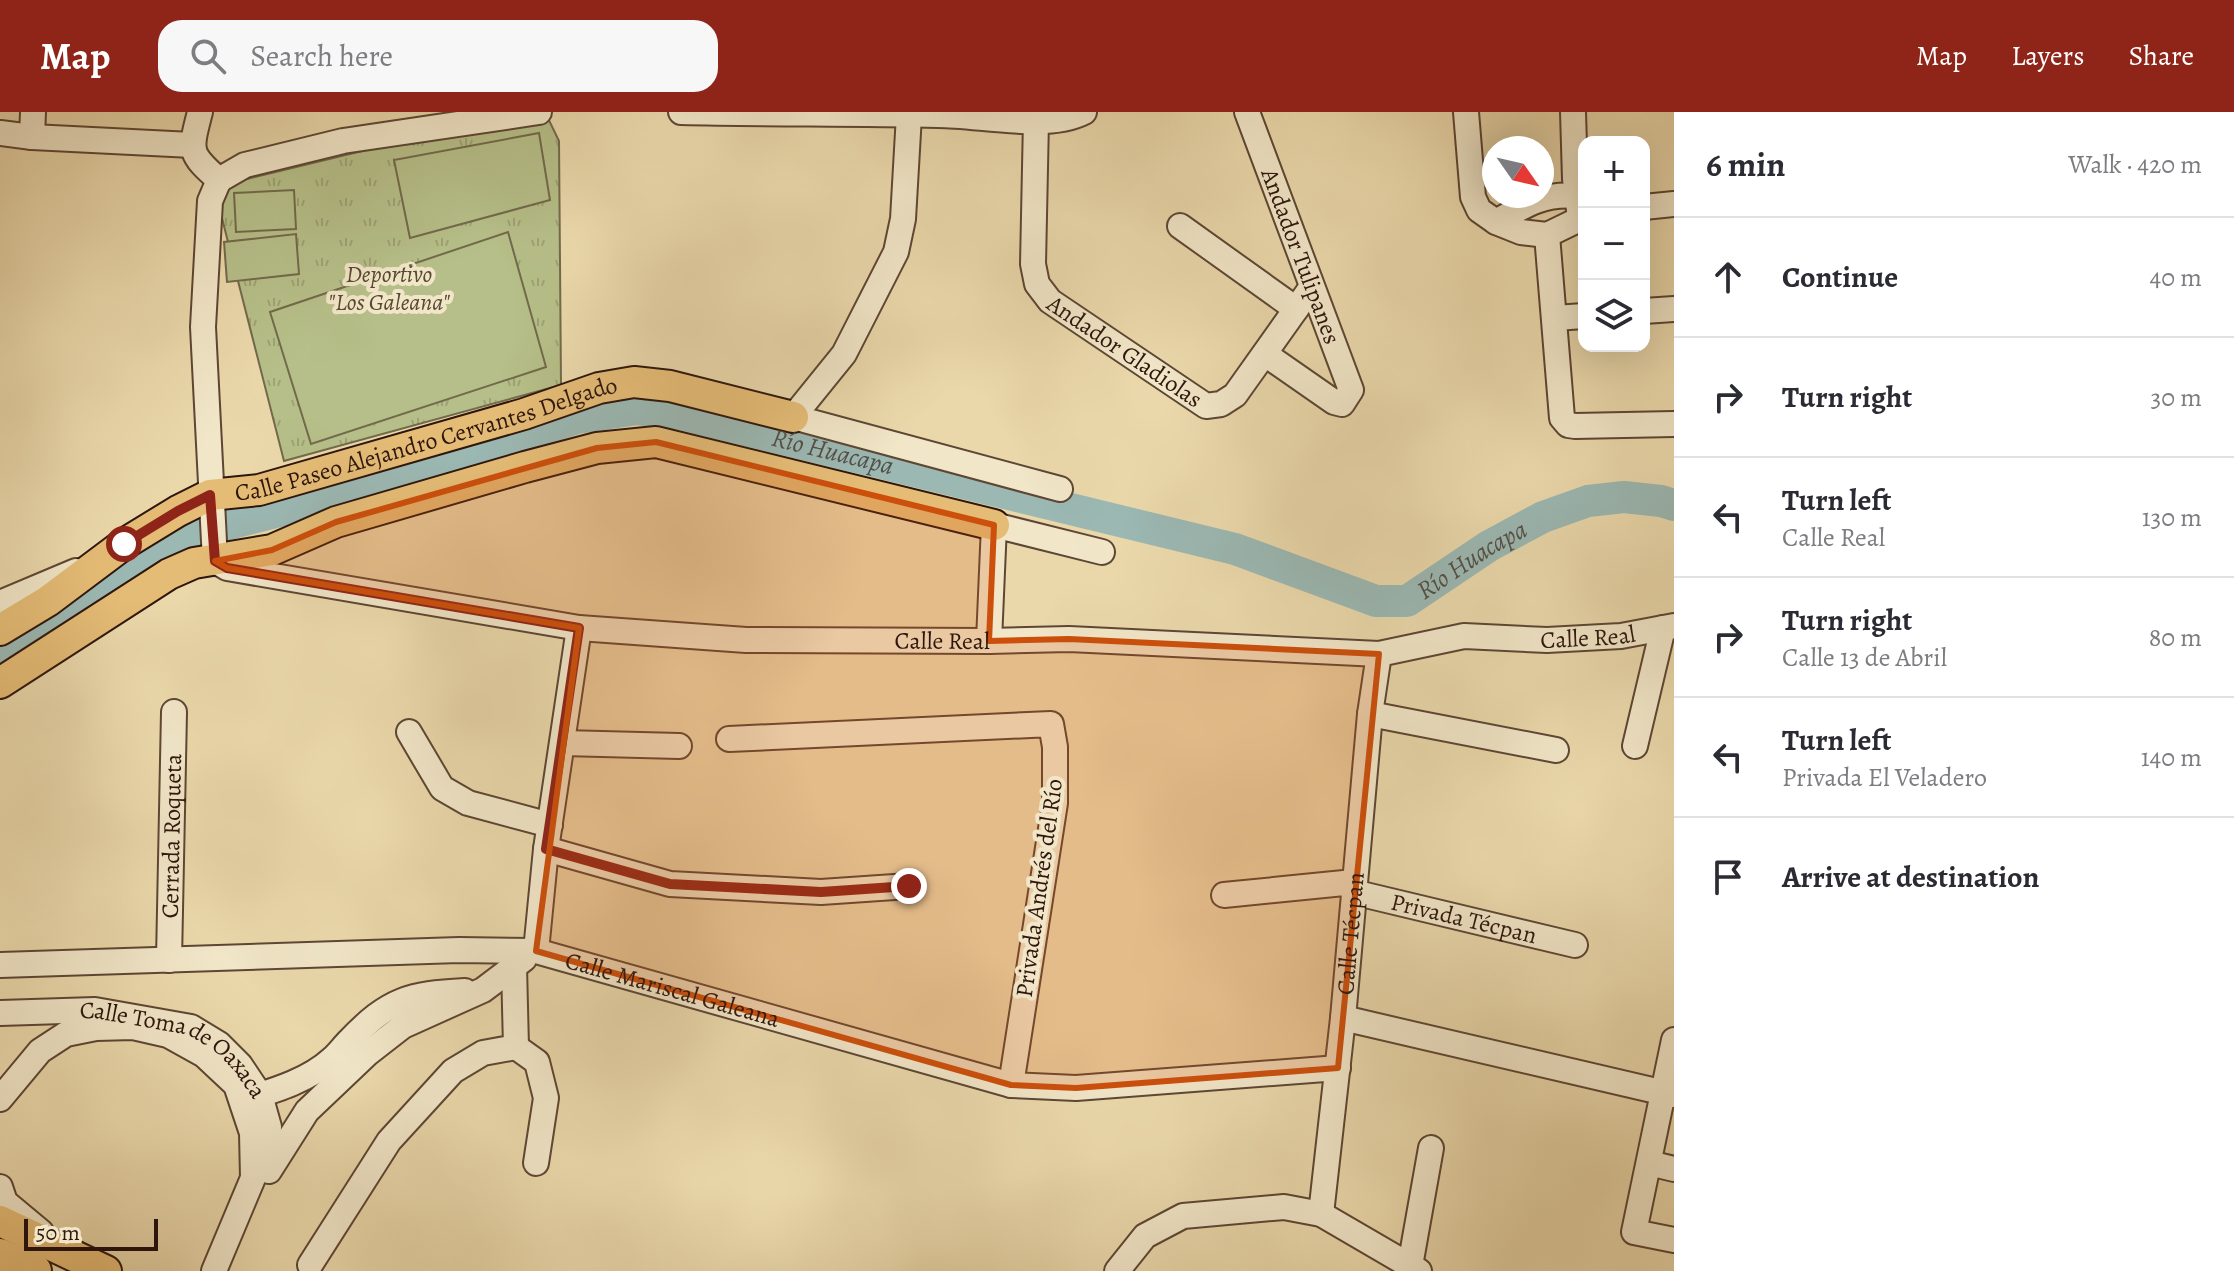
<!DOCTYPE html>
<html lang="en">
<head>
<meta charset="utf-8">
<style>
  body { margin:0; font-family:Alegreya,serif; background:#f7f7f7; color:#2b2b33 }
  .controls { position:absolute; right:24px; top:24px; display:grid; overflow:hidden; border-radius:16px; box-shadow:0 8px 32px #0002 }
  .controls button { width:72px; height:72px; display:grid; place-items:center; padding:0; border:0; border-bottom:2px solid #e1e1e2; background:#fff; color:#2b2b33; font:40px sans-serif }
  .compass { position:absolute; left:1482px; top:24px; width:72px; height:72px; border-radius:50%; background:#fff; box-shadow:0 8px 32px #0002; rotate:124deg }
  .scale { position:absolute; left:24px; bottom:20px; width:134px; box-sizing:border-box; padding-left:8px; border:4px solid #2e160d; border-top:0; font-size:22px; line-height:28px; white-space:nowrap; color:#2e160d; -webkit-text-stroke:6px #f1e6c8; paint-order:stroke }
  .stop { position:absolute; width:24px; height:24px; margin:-18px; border:6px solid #8f2418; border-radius:50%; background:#fff }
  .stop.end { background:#8f2418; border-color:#fff; box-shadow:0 2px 8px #0008 }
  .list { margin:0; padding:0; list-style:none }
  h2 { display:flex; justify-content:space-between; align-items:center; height:104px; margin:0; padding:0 32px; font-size:34px }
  h2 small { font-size:26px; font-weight:400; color:#7c7c81 }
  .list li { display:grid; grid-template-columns:52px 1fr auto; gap:24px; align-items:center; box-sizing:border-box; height:120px; padding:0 32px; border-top:2px solid #e1e1e2 }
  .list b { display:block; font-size:30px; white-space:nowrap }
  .list p { margin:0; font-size:26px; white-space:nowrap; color:#7c7c81 }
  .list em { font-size:26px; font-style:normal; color:#7c7c81 }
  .icon { flex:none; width:44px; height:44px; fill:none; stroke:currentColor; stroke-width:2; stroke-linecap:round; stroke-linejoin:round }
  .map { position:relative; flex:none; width:1674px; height:1159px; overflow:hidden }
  header { display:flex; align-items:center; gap:48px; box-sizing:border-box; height:112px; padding:0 40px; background:#8f2418; color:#fff }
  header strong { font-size:38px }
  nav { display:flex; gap:44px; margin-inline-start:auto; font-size:28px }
  .search { width:560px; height:72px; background:#f7f7f7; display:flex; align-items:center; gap:20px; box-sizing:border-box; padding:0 28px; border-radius:24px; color:#7c7c81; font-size:30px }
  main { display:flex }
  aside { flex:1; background:#fff }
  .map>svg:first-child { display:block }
  .park { fill:url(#park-tufts); stroke:#726a4b; stroke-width:2 }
  .pitch { fill:#b6bf89; stroke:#726a4b; stroke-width:2 }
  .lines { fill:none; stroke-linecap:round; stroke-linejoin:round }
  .river { stroke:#9bb8b3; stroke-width:32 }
  .minor-casing { stroke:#5d4634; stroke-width:28 }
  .major-casing { stroke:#2e160d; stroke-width:34 }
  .highway-casing { stroke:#2e160d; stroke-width:38 }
  .minor { stroke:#f1e6c8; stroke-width:24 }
  .major { stroke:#e5bc76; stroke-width:30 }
  .highway { stroke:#e5bc76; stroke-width:34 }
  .route { stroke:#8f2418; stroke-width:10 }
  .marked { fill:#cc4f0c; fill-opacity:0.2; stroke:#cc4f0c; stroke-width:6; stroke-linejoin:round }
  .labels { text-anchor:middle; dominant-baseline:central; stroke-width:8; stroke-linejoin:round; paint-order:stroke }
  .street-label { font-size:24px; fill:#2e160d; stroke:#f1e6c8 }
  .park-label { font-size:24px; font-style:italic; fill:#574932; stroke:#f1e6c8 }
  .water-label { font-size:26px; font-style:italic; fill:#544f47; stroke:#f1e6c8 }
</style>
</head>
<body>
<header>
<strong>Map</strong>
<div class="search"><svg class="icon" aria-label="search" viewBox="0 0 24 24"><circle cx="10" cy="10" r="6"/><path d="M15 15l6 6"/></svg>Search here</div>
<nav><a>Map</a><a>Layers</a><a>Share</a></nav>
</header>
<main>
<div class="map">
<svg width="1674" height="1159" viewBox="0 0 1674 1159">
  <defs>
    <pattern id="park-tufts" width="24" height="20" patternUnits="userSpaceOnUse" patternTransform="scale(2)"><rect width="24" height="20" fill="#b6bf89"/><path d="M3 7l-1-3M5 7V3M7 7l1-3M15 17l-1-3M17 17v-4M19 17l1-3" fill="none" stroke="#9da375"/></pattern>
  </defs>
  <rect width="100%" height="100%" fill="#ead8ab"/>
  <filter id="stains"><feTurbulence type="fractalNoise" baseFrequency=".0025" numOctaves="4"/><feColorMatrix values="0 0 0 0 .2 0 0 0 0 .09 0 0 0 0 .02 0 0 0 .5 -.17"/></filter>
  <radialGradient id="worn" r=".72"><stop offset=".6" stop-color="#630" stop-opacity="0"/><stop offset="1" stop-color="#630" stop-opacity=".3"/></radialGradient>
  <path class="park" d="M 545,0 L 559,29 L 561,273 L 284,349 L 214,75 L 387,33 Z"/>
  <g class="pitch">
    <path d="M 539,21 L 550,88 L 410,126 L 394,48 Z"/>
    <path d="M 294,78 L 296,117 L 236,120 L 234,81 Z"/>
    <path d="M 508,120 L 546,255 L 311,332 L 270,200 Z"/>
    <path d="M 296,122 L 299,162 L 227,170 L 224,130 Z"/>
  </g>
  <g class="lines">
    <path class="river" id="s1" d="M 0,541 L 185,423 L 311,391 L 577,306 L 637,297 L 680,302 L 1235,437 L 1376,489 L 1407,489 L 1489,434 L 1543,405 L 1588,389 L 1624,385 L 1661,389 L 1674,393"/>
    <defs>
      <g id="minor">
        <path d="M 200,0 C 190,39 188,41 219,68"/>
        <path d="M 681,0 C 767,2 852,1 938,3 C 980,3 1047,19 1084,0"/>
        <path id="s2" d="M 1247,0 L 1351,278 L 1342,292 L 1334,290 L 1265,242"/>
        <path d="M 1466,0 L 1473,85 L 1479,98 L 1496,110 L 1521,120 L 1547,123 L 1584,105"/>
        <path d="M 1573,0 L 1575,67 L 1580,106"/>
        <path d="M 909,3 L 903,107 L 896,140 L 844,242 L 793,305 L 1060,377"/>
        <path id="s3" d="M 1036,8 L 1033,152 L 1037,172 L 1050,189 L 1206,294 L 1221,292 L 1235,283 L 1311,176"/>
        <path d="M 0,21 L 32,25 L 192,33"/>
        <path d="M 32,25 L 33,0"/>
        <path id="s4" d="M 219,68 L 210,89 L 203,215 L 215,449 L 227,456 L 579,516 L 746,528 L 989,529 L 1069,527 L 1379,542 L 1464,524 L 1547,528 L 1621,524 L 1674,514"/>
        <path d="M 219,68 L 245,53 L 343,29 L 539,0"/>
        <path d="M 1644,95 L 1674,92"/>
        <path d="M 1496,110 C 1525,93 1543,81 1577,84"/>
        <path d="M 1180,114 L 1296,197"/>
        <path d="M 1547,123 L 1562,306 L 1568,313 L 1575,314 L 1674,312"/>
        <path d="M 1644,199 L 1674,197"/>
        <path d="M 1555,206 L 1584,204"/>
        <path d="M 0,491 L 76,459"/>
        <path d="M 989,529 L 994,413 L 1102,440"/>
        <path d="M 1370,602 L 1556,638"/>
        <path d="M 409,620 L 442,676 L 468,691 L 550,713"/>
        <path d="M 729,627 L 1051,612 L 1055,635 L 1055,691 L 1011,973"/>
        <path d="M 563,631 L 679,634"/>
        <path d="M 1635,634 L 1663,516"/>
        <path d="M 546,737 L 670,772 L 821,780 L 909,774"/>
        <path id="s5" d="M 1353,780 L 1575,833"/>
        <path d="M 1224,783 L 1354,770"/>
        <path d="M 536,839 L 546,737 L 579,516"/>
        <path id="s6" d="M 169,848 L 174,600"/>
        <path id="s7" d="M 0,853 L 459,838 L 536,839 L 1011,973 L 1076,976 L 1338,956"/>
        <path id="s8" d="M 0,901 L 95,898 L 191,915 L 219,932 L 240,953 L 260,983 L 269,1015 L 268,1052"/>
        <path d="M 1343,906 L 1674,983"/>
        <path d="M 1674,928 L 1634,1120 L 1674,1128"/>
        <path d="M 516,935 L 537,950 L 546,986 L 536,1051"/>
        <path d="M 0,987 L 40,939 L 66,922 L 96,916 L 133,915 L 168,923 L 204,943 L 236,973 L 252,1021 L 253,1066 L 214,1159"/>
        <path d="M 247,987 C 276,978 309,968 332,947 C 338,942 343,935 349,929 C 389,887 409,882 465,879"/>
        <path d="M 1649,1051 L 1674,1057"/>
        <path d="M 269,1059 L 307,999 L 367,942 L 403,914 L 483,878 L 524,847"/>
        <path d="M 0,1075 L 5,1090 L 41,1120"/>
        <path id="s9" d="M 1321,1102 L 1343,906 L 1370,602 L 1379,542"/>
        <path d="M 310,1153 L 389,1029 L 453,959 L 483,941 L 516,935 L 514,854"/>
        <path d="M 1410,1154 L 1431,1036"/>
        <path d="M 1117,1159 L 1145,1124 L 1183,1104 L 1284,1095 L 1321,1102 L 1419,1159"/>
      </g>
      <g id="major">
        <path id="s10" d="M 0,518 L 48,489 L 124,432 L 178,399 L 210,383 L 259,378 L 524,302 L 599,276 L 634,270 L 670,274 L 793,305"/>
        <path d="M 0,571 L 169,462 L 194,451 L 272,438 L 336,410 L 525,355 L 597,336 L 656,330 L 994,413"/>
        <path d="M 0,1109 L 106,1159"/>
      </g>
      <path id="highway" d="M 0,1144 L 34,1159"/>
    </defs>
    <use href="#minor" class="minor-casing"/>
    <use href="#major" class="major-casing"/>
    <use href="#highway" class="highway-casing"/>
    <use href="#minor" class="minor"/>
    <use href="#major" class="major"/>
    <use href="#highway" class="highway"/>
  </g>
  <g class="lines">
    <path class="route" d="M 124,432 L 178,399 L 210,383 L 215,449 L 227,456 L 579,516 L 546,737 L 670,772 L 821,780 L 909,774"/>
  </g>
  <path class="marked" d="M 656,330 L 994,413 L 989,529 L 1069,527 L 1379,542 L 1338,956 L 1076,976 L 1011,973 L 536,839 L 579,516 L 227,456 L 215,449 L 272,438 L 336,410 L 597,336 Z"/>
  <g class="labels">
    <g class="street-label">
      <text stroke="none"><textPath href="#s2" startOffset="154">Andador Tulipanes</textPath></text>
      <text stroke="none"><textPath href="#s3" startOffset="276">Andador Gladiolas</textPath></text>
      <text stroke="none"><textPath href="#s10" startOffset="474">Calle Paseo Alejandro Cervantes Delgado</textPath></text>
      <text stroke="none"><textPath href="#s4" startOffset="1766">Calle Real</textPath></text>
      <text stroke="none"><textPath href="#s4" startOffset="1118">Calle Real</textPath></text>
      <text stroke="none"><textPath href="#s6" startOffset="124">Cerrada Roqueta</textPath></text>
      <text transform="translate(1039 776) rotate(-82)">Privada Andrés del Río</text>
      <text stroke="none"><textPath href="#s5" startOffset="114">Privada Técpan</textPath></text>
      <text stroke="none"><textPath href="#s9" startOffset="282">Calle Técpan</textPath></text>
      <text stroke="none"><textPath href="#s7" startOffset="678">Calle Mariscal Galeana</textPath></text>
      <text stroke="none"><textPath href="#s8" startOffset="186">Calle Toma de Oaxaca</textPath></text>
    </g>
    <g class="park-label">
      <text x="389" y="162">Deportivo<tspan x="389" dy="28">"Los Galeana"</tspan></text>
    </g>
    <g class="water-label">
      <text stroke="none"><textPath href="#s1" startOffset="890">Río Huacapa</textPath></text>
      <text stroke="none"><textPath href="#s1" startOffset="1562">Río Huacapa</textPath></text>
    </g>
  </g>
  <rect width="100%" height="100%" filter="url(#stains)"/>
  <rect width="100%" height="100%" fill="url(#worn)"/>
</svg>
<div class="controls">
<button>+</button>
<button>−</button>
<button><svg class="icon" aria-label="layers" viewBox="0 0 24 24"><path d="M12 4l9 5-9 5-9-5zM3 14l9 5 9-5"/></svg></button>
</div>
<svg class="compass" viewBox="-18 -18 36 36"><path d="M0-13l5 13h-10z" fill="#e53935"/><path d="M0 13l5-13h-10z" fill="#7c7c81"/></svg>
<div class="scale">50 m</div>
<div class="stop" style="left:124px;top:432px"></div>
<div class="stop end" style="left:909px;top:774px"></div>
</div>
<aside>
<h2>6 min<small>Walk · 420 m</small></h2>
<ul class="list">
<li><svg class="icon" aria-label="ahead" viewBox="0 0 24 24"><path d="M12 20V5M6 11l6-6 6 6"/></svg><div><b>Continue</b></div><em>40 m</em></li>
<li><svg class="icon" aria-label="right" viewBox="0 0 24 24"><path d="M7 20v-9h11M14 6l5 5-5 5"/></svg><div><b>Turn right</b></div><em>30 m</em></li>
<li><svg class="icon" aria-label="left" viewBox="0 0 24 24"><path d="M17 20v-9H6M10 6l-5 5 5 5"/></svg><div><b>Turn left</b><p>Calle Real</p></div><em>130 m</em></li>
<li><svg class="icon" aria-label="right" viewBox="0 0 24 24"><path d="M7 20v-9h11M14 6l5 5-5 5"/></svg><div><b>Turn right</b><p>Calle 13 de Abril</p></div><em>80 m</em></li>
<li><svg class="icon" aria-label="left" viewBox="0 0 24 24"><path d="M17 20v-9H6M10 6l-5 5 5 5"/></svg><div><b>Turn left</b><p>Privada El Veladero</p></div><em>140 m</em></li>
<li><svg class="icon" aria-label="arrive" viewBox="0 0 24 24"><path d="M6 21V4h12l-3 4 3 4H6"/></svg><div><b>Arrive at destination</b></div></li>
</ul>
</aside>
</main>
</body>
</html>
